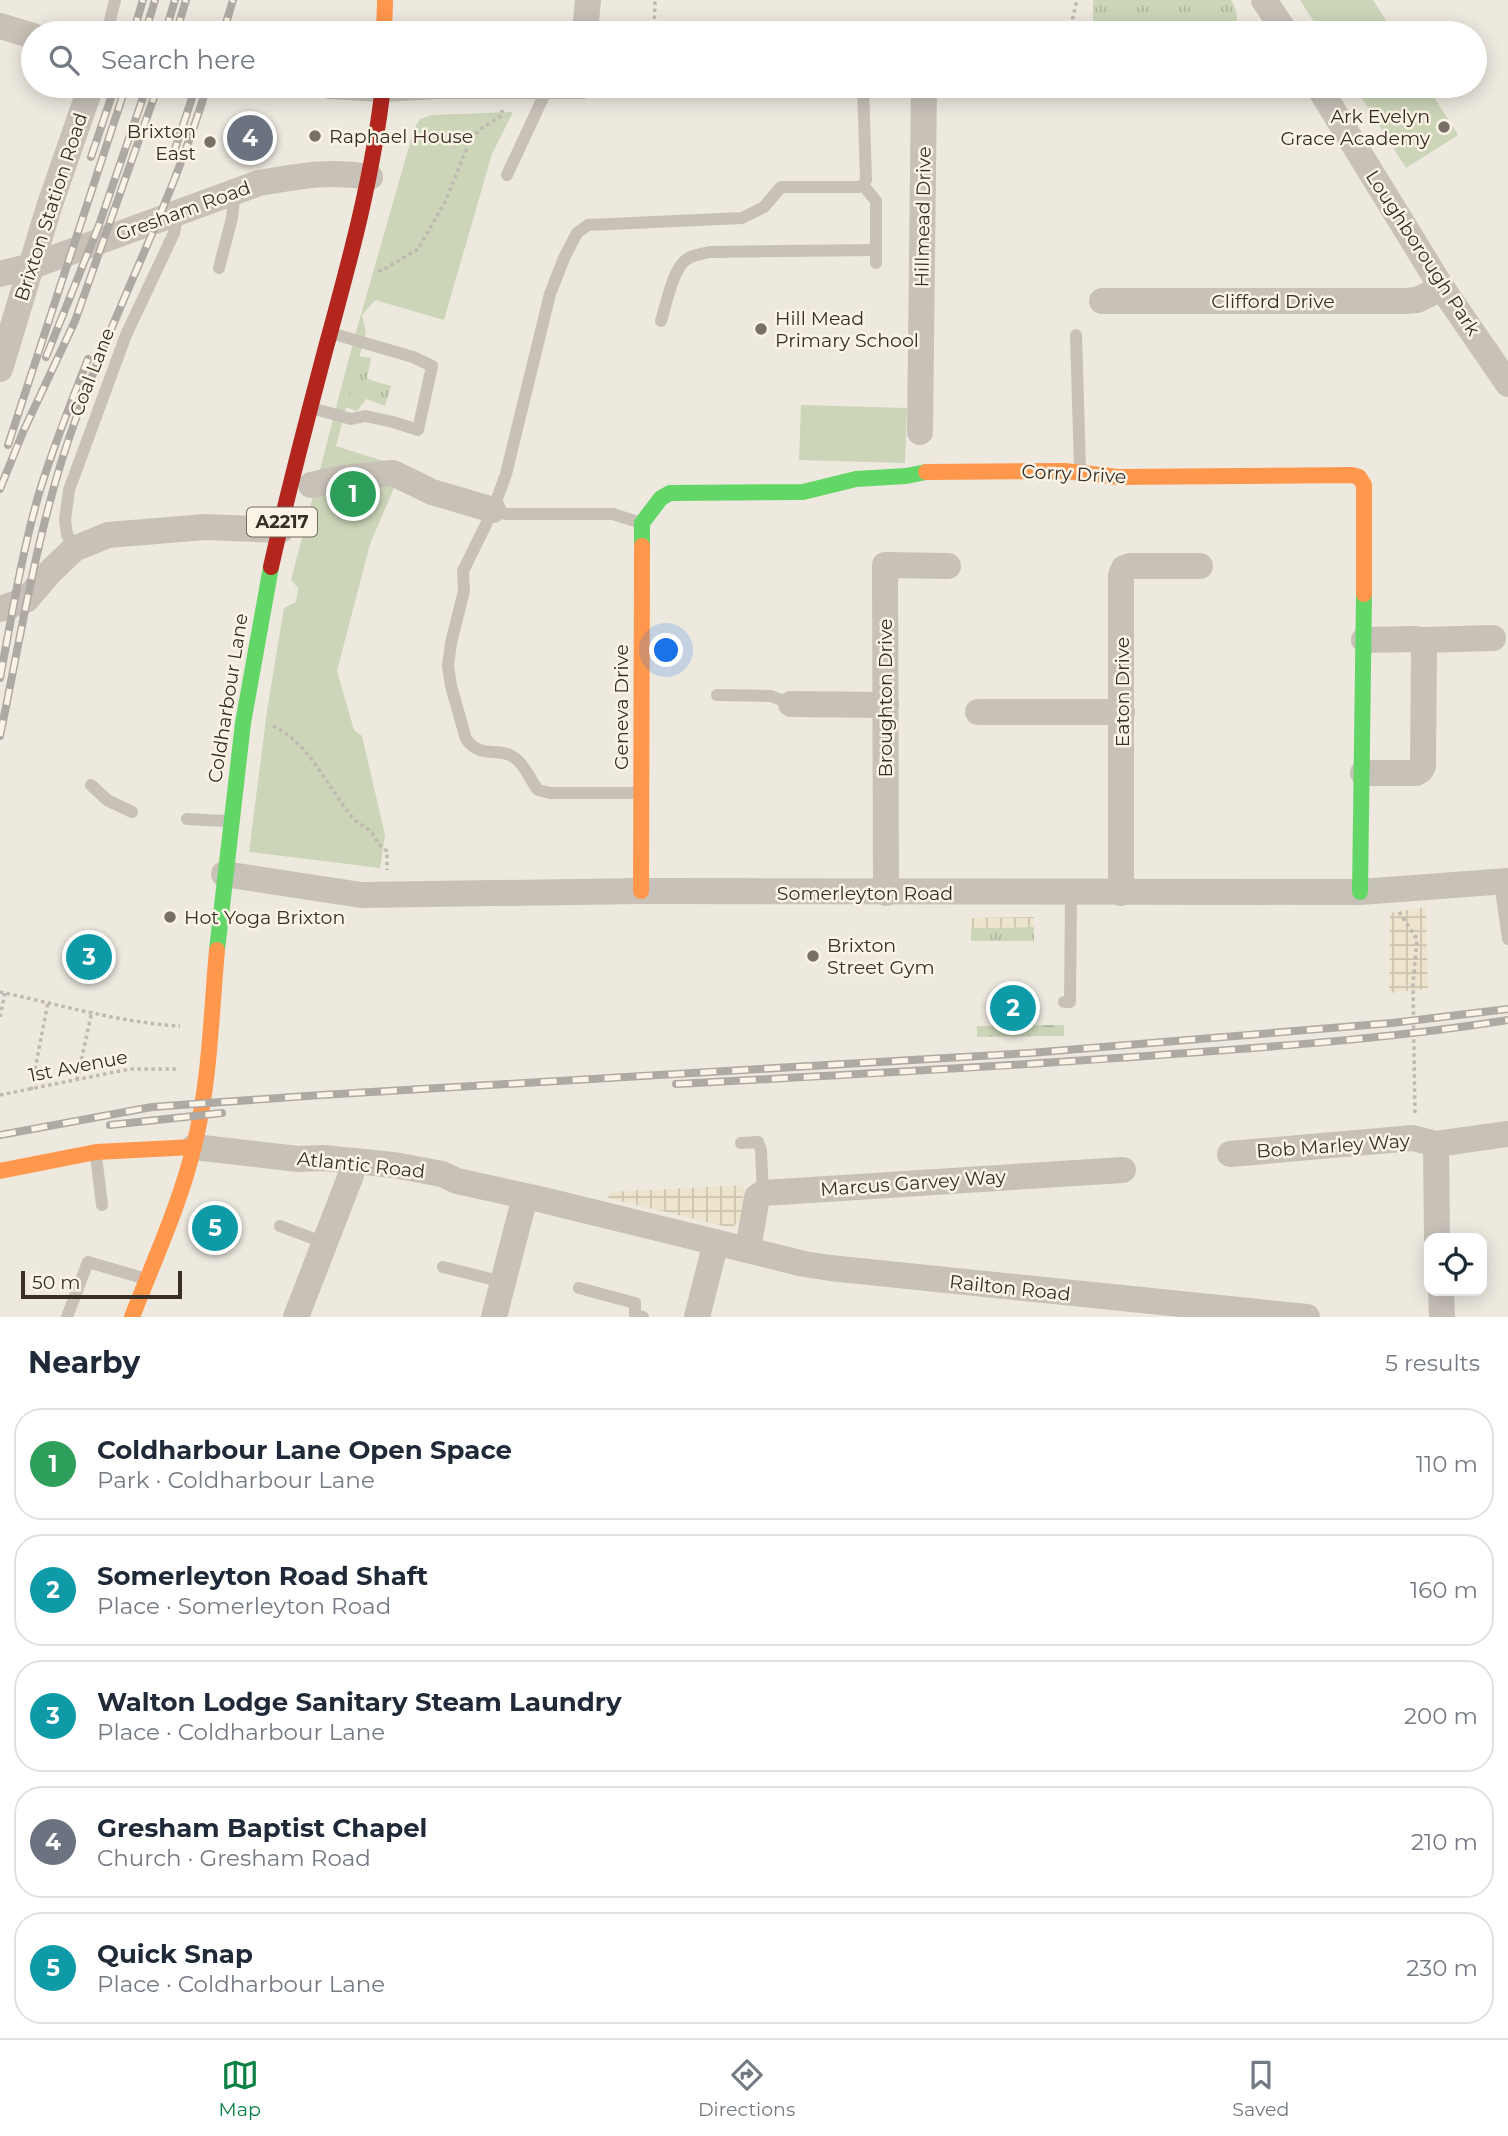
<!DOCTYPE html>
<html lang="en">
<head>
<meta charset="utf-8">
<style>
  body { margin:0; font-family:Montserrat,sans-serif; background:#f2f2f3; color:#1f2937 }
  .controls { position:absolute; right:21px; bottom:21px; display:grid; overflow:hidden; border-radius:14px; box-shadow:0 4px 18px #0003 }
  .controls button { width:63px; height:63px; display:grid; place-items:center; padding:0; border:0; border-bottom:2px solid #e0e1e3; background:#fff; color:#1f2937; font:35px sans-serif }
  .scale { position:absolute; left:21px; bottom:18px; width:161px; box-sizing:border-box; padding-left:7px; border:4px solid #382e26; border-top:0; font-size:19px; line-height:24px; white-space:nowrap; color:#382e26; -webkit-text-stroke:5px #fbf4e6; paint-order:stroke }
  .you { position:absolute; left:667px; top:651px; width:24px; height:24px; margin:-18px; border:5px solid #fff; border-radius:50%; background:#1a73e8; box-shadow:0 0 0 10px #1a73e833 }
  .badge { display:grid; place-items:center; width:46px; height:46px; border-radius:50%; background:#0b8043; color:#fff; font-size:23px; font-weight:700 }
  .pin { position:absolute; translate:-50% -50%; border:4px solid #fff; box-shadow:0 2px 7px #0006 }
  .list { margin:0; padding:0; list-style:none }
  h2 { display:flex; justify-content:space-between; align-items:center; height:91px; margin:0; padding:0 28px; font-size:30px }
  h2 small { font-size:23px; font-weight:400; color:#747a83 }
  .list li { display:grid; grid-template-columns:46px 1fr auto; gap:21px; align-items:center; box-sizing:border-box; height:112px; margin:0 14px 14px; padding:0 14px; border:2px solid #e0e1e3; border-radius:28px }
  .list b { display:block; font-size:26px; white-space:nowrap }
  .list p { margin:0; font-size:23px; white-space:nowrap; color:#747a83 }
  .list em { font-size:23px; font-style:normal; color:#747a83 }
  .icon { flex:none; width:38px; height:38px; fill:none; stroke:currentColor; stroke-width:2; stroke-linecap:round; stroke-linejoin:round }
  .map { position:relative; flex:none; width:1508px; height:1317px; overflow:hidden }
  .search { position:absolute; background:#fff; box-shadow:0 4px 18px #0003; left:21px; right:21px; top:21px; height:77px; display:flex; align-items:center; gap:18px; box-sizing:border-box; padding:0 24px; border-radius:38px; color:#747a83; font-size:26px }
  .sheet { height:721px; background:#fff }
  nav { display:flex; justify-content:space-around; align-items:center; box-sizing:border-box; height:98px; border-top:2px solid #e0e1e3; background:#fff; font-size:19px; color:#747a83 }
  nav a { display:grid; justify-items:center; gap:4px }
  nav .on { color:#0b8043 }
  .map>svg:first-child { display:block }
  .grass { fill:url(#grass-tufts) }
  .forest { fill:url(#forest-firs) }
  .green { fill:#ccd5b8 }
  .plaza { fill:url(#plaza-grid) }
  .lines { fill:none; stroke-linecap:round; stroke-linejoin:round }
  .path { stroke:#bfb9b1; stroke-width:3.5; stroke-dasharray:3.5 3.5; stroke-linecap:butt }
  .lane { stroke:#c7c1b8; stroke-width:12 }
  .street { stroke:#c7c1b8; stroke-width:26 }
  .fast { stroke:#63d668; stroke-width:16 }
  .slow { stroke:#ff974d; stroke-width:16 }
  .jam { stroke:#b3261e; stroke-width:16 }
  .rail-casing { stroke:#aea9a3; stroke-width:8 }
  .rail { stroke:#fbf4e6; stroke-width:5; stroke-dasharray:16; stroke-linecap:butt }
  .poi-dot { fill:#786f67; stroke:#fbf4e6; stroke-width:2.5 }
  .labels { text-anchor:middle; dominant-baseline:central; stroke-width:5; stroke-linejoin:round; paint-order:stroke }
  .shield { fill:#fbf4e6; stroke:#726960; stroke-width:2 }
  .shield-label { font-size:18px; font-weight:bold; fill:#382e26 }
  .poi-label { font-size:19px; fill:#382e26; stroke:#fbf4e6; text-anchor:start }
  .street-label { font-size:19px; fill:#382e26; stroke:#fbf4e6 }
</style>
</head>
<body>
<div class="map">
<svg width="1508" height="1317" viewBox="0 0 1508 1317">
  <defs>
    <pattern id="grass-tufts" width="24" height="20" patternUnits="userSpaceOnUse" patternTransform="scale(1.75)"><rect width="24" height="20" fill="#ccd5b8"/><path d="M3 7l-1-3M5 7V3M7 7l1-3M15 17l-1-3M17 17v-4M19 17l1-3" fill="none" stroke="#b0b79e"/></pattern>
    <pattern id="forest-firs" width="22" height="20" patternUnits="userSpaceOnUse" patternTransform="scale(1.75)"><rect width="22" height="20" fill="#ccd5b8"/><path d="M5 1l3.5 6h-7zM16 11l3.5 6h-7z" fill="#b0b79e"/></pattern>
    <pattern id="plaza-grid" width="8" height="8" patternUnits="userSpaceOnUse" patternTransform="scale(1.75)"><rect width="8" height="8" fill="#ede4cd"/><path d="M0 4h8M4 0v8" fill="none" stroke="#ccc4b0"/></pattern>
  </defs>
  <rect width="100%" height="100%" fill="#eee9df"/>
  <g class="grass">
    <path d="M 1093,0 L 1231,0 C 1238,12 1240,22 1231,33 L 1093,33 Z"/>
    <path d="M 350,355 L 371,358 L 367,379 L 391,386 L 385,406 L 366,399 L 357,411 L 337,404 Z"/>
    <path d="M 1034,927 L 1034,941 L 971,941 L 971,928 Z"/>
  </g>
  <path class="forest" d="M 1064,1025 L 1064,1036 L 977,1037 L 977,1026 Z"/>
  <g class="green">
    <path d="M 1300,0 L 1373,0 L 1394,33 L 1321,33 Z"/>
    <path d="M 1354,86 L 1427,86 L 1458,135 L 1406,168 Z"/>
    <path d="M 513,112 L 492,154 L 444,320 L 375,300 L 362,315 L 366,332 L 336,446 L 403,467 L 370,544 L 337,671 L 354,730 L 362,736 L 385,835 L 380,868 L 249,852 L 267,711 L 284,608 L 296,602 L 298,588 L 291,580 L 356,332 L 414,129 L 420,119 L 432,115 Z"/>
    <path d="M 801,405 L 907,408 L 905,463 L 799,460 Z"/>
  </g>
  <g class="plaza">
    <path d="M 1426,907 L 1428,989 L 1389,993 L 1390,913 Z"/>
    <path d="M 1034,917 L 1034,927 L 971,928 L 970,918 Z"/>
    <path d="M 744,1185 L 742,1217 L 732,1228 L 608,1198 L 611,1192 Z"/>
  </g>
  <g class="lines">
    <g class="path">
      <path d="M 654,33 L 655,0"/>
      <path d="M 1069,33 L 1077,0"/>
      <path d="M 378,271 L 383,270 L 418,249 L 444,204 L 469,143 L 479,130 L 502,115 L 502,110"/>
      <path d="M 273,726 C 310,743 327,787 352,817 C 357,823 364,826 369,830 C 377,837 375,843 387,851 L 387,870"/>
      <path d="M 1399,912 L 1417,939 L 1413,984 L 1415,1115"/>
      <path d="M 0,992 C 57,1004 122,1023 180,1026"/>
      <path d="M 0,1017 L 5,993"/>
      <path d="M 77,1080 L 92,1011"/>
      <path d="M 31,1090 L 48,1002"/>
      <path d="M 0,1095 L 130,1069 L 177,1069"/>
    </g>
    <g class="lane">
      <path d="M 107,33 L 115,0"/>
      <path d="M 507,175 L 548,87"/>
      <path d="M 863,185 L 876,201 L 876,263"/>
      <path d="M 219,268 L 232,218 L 235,190"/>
      <path d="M 661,321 C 666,305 673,268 687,259 C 692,255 702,254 709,252 L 876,250"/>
      <path d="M 1076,335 L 1080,469"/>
      <path d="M 315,409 L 351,419 L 365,416 L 393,422 L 418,430 L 432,366 L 413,357 L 334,334"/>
      <path d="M 493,510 L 506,514 L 613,514 L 641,523"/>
      <path d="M 74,549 L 67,534 L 65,520 L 69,490 L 126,335 L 174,233 L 178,213"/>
      <path d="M 717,695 L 771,696 L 791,704"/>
      <path d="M 91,785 L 107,800 L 132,812"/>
      <path d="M 638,793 L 550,793 L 538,790 C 530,780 526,766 515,758 C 499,746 481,760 466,739 L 451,686 L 448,666 L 451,643 L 464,591 L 463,571 L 493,510 L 506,474 L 550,294 L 564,258 L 577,233 L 588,225 L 742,218 L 764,207 L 781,187 L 859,187 L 863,185 L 866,180 L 863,86"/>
      <path d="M 187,819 L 225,821"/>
      <path d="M 1500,882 L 1508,939"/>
      <path d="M 1064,1002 L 1070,1002 L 1071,893"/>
      <path d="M 741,1143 L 758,1142 L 761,1150 L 763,1193"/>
      <path d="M 96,1156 L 102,1205"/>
      <path d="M 280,1226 L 325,1243"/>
      <path d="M 443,1267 L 503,1282"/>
      <path d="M 579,1288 L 635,1303 L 635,1315 L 643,1317"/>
      <path d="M 67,1317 L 88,1262 L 143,1278"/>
    </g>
    <g class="street">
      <path d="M 1264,0 L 1286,33"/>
      <path d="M 0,26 L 33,36"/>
      <path d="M 585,33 L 588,0"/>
      <path d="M 330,86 L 383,89 L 436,86"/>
      <path d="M 441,86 L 582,86"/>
      <path d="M 1318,86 L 1442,288 L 1508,384"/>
      <path d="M 0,274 L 32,266 L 259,183 C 300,176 328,170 370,177"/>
      <path d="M 1102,301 L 1405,301 L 1417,300 L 1442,288"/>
      <path d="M 0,369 L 49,207 L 91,86"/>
      <path d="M 920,432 L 924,86"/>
      <path d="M 311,485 L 343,478 L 393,473 L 432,492 L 493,510"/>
      <path d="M 0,609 L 26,600 L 51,571 L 74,549 L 108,535 L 205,527 L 281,530"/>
      <path d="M 1423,640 L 1493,638"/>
      <path d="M 791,704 L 886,705"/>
      <path d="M 978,712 L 1122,712"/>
      <path d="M 1363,773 L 1416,773 L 1421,770 L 1423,766 L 1424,647 L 1423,640 L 1416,639 L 1364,640"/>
      <path d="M 224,874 L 361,895 L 641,891 L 1360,892 L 1508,881"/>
      <path d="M 886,893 L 885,565 L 948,566"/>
      <path d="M 1121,893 L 1121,575 L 1124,568 L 1130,566 L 1200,566"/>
      <path d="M 1436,1144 L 1437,1238"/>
      <path d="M 194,1147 L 298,1159 L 323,1158 L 394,1165 L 442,1174 L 457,1181 L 539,1199 L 804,1264 L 830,1268 L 1307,1317"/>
      <path d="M 1230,1154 L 1413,1138 L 1436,1144 L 1508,1134"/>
      <path d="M 748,1249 L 757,1197 L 763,1193 L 1123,1170"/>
      <path d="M 1441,1291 L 1442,1317"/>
      <path d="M 296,1317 L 351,1175 L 353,1161"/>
      <path d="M 494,1317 L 525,1197"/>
      <path d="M 697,1317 L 716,1242"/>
    </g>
    <g class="fast">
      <path d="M 642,546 L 642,523 L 661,498 L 670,493 L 803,492 L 856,479 L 906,476 L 926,472"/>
      <path d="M 1360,892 L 1364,594"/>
      <path d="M 217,950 L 243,723 L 271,567"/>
    </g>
    <g class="slow">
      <path d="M 384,33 L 385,0"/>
      <path d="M 926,472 L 1065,471 L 1118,477 L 1352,475 L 1359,477 L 1364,485 L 1364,594"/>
      <path d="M 641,891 L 642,546"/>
      <path d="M 0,1171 L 96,1152 L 194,1147"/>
      <path d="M 132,1317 C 154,1260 180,1205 194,1146 C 210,1082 211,1015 217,950"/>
    </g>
    <path class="jam" d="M 271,567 C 287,495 306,423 325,351 C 349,263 373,177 383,86"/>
    <defs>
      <g id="rail">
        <path d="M 133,33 L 143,0"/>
        <path d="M 145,33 L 155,0"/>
        <path d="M 165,33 L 175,0"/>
        <path d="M 176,33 L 186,0"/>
        <path d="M 223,33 L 233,0"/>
        <path d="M 91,157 L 115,86"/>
        <path d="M 172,158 L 196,86"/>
        <path d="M 46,357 L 99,225 L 147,86"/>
        <path d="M 8,445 L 126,86"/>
        <path d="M 0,489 L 23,432 L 75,321 L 158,86"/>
        <path d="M 0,678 C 12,615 22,551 40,490 C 54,445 71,402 88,359"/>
        <path d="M 0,736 C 22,631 38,523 75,421 C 115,308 173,201 207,86"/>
        <path d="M 676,1084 C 846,1075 1017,1066 1187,1053 C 1295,1045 1402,1037 1508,1020"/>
        <path d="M 110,1125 L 222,1113"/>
        <path d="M 0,1135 L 152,1107 L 321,1095 L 1030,1053 L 1392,1023 L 1508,1009"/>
      </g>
    </defs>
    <use href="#rail" class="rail-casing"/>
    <use href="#rail" class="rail"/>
  </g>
  <g class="poi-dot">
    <circle cx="1444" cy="127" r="7"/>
    <circle cx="315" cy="136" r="7"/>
    <circle cx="210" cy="142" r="7"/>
    <circle cx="761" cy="329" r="7"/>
    <circle cx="170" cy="917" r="7"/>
    <circle cx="813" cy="956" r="7"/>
  </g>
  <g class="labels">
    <rect class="shield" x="247" y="507.5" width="70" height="29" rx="5"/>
    <g class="shield-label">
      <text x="282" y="522">A2217</text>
    </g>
    <g class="poi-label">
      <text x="1430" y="116" text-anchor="end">Ark Evelyn<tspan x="1430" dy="22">Grace Academy</tspan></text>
      <text x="196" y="131" text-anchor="end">Brixton<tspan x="196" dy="22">East</tspan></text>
      <text x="329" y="136">Raphael House</text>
      <text x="775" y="318">Hill Mead<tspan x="775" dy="22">Primary School</tspan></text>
      <text x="184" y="917">Hot Yoga Brixton</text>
      <text x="827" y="945">Brixton<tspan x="827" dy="22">Street Gym</tspan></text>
    </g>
    <g class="street-label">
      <text transform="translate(51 207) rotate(-72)">Brixton Station Road</text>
      <text transform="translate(183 211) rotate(-20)">Gresham Road</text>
      <text transform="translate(923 217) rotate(-89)">Hillmead Drive</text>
      <text transform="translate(1423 253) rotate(57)">Loughborough Park</text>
      <text x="1273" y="301">Clifford Drive</text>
      <text transform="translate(92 372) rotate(-69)">Coal Lane</text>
      <text transform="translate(1074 474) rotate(3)">Corry Drive</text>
      <text transform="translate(1122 692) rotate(-90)">Eaton Drive</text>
      <text transform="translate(228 698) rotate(-81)">Coldharbour Lane</text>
      <text transform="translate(885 698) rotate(-90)">Broughton Drive</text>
      <text transform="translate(621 707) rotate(-90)">Geneva Drive</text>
      <text x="865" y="893">Somerleyton Road</text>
      <text transform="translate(78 1066) rotate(-11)">1st Avenue</text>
      <text transform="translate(1333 1146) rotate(-4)">Bob Marley Way</text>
      <text transform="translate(361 1165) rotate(6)">Atlantic Road</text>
      <text transform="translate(913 1183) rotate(-4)">Marcus Garvey Way</text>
      <text transform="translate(1010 1288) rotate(6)">Railton Road</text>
    </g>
  </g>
</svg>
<div class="controls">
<button><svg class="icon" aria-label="locate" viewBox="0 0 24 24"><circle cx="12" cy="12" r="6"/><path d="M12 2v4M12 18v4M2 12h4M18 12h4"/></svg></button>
</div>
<div class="scale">50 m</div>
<div class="you"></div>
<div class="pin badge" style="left:353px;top:494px;background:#2e9e5b">1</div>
<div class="pin badge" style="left:1013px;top:1008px;background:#0f9aa8">2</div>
<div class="pin badge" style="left:89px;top:957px;background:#0f9aa8">3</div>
<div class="pin badge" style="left:250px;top:138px;background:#6b7280">4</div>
<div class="pin badge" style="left:215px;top:1228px;background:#0f9aa8">5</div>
<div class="search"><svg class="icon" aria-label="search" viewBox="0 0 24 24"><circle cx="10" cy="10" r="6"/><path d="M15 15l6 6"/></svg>Search here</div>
</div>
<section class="sheet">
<h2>Nearby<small>5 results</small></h2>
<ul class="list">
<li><span class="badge" style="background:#2e9e5b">1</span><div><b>Coldharbour Lane Open Space</b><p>Park · Coldharbour Lane</p></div><em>110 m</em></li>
<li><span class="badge" style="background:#0f9aa8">2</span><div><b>Somerleyton Road Shaft</b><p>Place · Somerleyton Road</p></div><em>160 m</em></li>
<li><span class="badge" style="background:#0f9aa8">3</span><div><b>Walton Lodge Sanitary Steam Laundry</b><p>Place · Coldharbour Lane</p></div><em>200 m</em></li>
<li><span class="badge" style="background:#6b7280">4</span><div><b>Gresham Baptist Chapel</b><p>Church · Gresham Road</p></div><em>210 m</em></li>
<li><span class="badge" style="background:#0f9aa8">5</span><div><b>Quick Snap</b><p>Place · Coldharbour Lane</p></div><em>230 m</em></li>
</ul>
</section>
<nav>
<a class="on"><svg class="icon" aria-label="map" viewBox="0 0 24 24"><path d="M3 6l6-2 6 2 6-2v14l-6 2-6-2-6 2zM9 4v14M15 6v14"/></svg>Map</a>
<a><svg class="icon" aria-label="directions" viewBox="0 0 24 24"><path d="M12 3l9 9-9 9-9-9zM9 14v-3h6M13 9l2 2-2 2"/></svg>Directions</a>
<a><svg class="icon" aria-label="saved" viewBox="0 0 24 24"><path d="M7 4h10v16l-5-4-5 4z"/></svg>Saved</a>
</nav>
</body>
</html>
